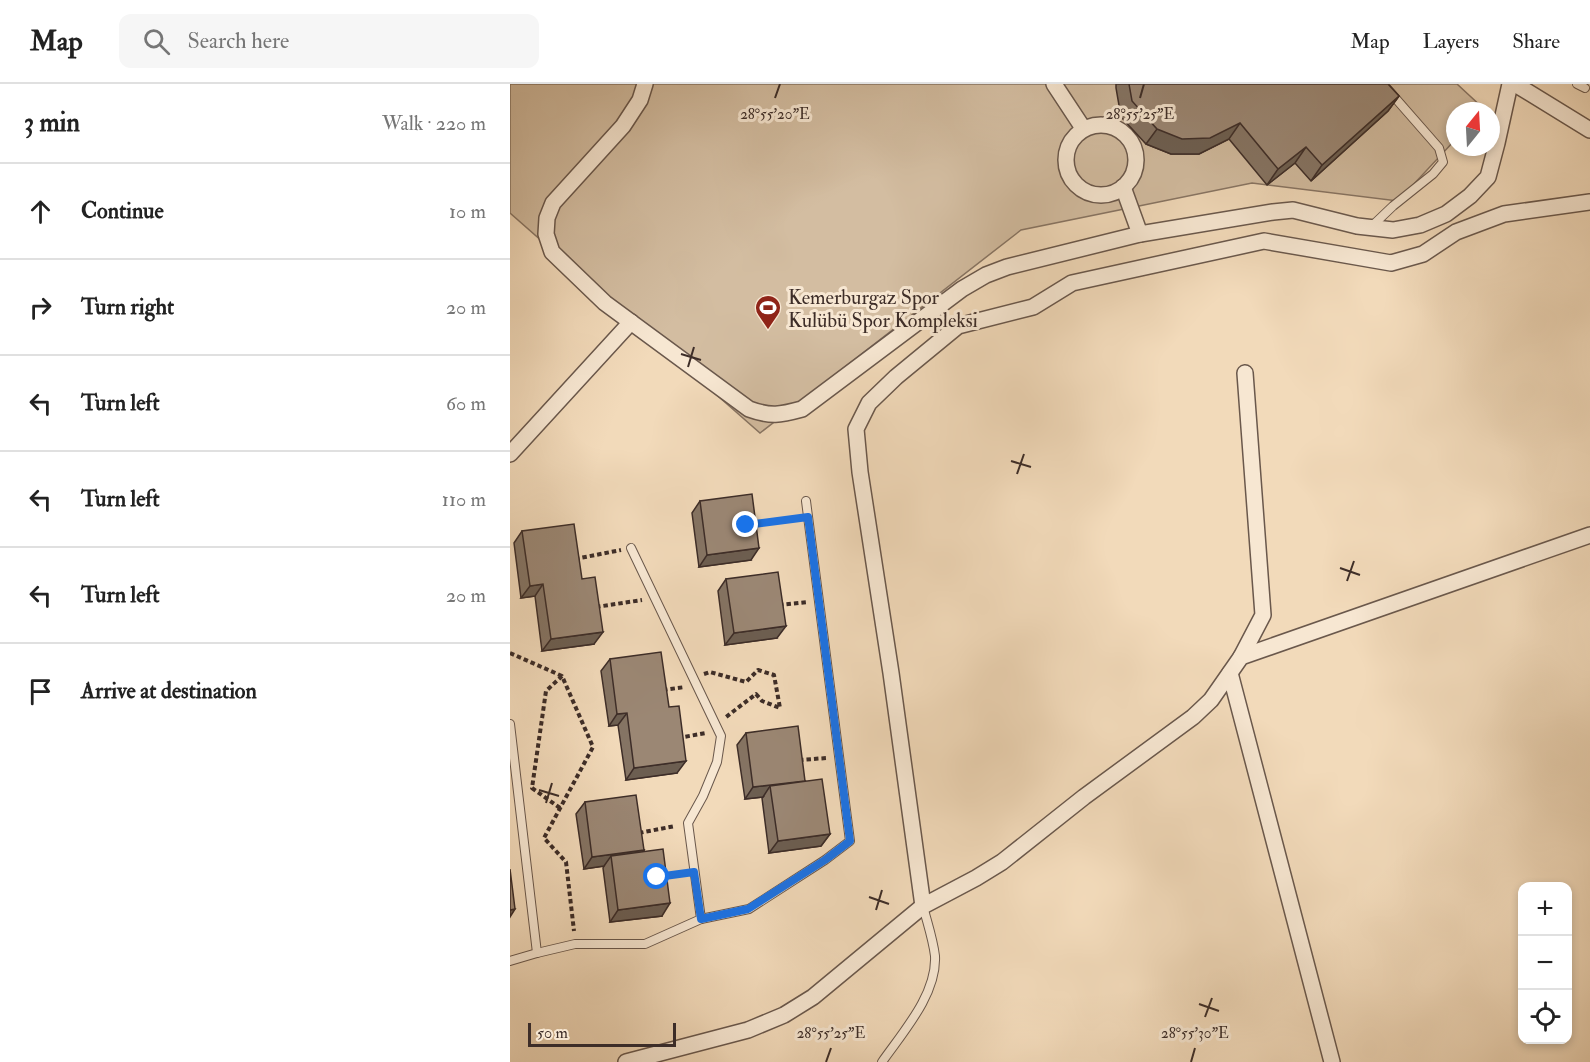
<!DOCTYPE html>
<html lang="en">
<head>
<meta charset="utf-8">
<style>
  body { margin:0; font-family:"IM FELL Double Pica",serif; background:#f6f6f6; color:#222 }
  .controls { position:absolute; right:18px; bottom:18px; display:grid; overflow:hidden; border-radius:12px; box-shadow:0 3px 9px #0003 }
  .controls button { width:54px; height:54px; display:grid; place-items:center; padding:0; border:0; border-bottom:2px solid #e0e0e0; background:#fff; color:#222; font:30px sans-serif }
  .compass { position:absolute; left:936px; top:18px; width:54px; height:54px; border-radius:50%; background:#fff; box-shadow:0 3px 9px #0003; rotate:18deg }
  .scale { position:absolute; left:18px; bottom:15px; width:148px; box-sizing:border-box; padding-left:6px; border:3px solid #3d2d28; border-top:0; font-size:16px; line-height:21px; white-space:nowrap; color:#3d2d28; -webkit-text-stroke:4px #f7e7d2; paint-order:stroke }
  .stop { position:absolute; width:18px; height:18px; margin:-14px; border:4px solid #1a73e8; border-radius:50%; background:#fff }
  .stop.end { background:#1a73e8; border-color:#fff; box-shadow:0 2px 6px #0008 }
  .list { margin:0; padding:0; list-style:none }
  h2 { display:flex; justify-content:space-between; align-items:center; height:78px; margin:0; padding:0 24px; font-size:26px }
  h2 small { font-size:20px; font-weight:400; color:#767676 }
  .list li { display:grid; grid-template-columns:39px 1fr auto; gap:18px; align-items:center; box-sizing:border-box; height:96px; padding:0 24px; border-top:2px solid #e0e0e0 }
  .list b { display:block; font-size:22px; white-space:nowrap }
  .list em { font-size:20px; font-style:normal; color:#767676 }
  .icon { flex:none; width:33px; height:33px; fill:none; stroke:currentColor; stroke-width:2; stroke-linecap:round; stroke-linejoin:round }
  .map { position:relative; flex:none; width:1080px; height:978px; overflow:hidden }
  header { display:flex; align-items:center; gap:36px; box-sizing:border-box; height:84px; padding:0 30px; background:#fff; border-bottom:2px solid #e0e0e0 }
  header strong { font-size:28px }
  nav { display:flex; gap:33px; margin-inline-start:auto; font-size:21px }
  .search { width:420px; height:54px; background:#f6f6f6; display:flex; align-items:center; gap:15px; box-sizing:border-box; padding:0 21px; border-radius:12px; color:#767676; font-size:22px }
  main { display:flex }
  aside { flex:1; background:#fff }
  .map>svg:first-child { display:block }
  .green { fill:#d3bda1; stroke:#887564; stroke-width:1.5 }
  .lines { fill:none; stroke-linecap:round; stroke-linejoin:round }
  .service-casing { stroke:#6a584c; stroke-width:10 }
  .minor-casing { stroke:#6a584c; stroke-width:18 }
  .path { stroke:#3d2d28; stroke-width:4; stroke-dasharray:4.5 3; stroke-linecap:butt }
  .service { stroke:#f7e7d2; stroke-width:8 }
  .minor { stroke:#f7e7d2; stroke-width:15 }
  .wall { fill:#857464; stroke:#3d2d28; stroke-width:1.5 }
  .shaded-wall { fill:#6c5e51; stroke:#3d2d28; stroke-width:1.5 }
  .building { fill:#9b8774; stroke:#3d2d28; stroke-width:1.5 }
  .route { stroke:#1a73e8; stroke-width:8 }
  .ticks { fill:none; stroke:#3d2d28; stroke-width:2 }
  .labels { text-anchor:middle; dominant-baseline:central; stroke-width:6; stroke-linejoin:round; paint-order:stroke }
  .poi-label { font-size:20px; fill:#3d2d28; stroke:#f7e7d2; text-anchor:start }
  .ticks-label { font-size:15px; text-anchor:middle; fill:#3d2d28; stroke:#f7e7d2; stroke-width:6; stroke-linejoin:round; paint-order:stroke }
</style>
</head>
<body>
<header>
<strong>Map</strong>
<div class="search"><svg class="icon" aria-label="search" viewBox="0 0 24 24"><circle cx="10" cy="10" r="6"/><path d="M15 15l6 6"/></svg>Search here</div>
<nav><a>Map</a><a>Layers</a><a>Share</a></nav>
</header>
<main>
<aside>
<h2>3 min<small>Walk · 220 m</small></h2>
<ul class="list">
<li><svg class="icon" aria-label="ahead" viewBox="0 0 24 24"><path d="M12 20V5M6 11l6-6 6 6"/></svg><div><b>Continue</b></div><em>10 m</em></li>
<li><svg class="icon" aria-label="right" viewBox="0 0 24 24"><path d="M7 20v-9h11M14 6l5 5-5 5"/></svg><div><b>Turn right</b></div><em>20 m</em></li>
<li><svg class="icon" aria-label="left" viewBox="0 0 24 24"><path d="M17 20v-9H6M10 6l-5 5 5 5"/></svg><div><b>Turn left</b></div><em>60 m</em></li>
<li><svg class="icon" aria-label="left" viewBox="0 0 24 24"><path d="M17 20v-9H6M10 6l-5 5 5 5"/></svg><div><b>Turn left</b></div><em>110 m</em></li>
<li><svg class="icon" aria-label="left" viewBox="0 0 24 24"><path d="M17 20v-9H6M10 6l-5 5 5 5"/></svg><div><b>Turn left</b></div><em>20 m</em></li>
<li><svg class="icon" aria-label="arrive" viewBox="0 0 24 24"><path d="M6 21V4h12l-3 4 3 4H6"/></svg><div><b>Arrive at destination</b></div></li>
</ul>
</aside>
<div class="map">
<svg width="1080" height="978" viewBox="0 0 1080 978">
  <rect width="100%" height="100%" fill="#f2daba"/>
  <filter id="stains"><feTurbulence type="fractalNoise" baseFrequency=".00333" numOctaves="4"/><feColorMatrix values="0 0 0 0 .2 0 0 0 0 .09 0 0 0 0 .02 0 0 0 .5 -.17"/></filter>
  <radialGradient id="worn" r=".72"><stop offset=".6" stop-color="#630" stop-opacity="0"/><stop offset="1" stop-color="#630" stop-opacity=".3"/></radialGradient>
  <path class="green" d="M 0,0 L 947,0 L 974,25 L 972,27 L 945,27 L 945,56 L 888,117 L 742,99 L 511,146 L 250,349 L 0,129 Z"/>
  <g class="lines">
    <defs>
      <g id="service">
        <path d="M 1067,0 L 1075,4"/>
        <path d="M 862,142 L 883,122 L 923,90 L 933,78 L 929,64 L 873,0"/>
        <path d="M 0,640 L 27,869 L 0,877"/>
        <path d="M 191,835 L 239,825 L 315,776 L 340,757 L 296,417"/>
        <path d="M 27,869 L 65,860 L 135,860 L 191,835 L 178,739 L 193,712 L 207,678 L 211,652 L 121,464"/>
        <path d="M 372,978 C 393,948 427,910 425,872 C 423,855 417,838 413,822"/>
      </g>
      <g id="minor">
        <path d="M 135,0 L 130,16 L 113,42 L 43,119 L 37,134 L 36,150 L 42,168 L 95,219 L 239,325 C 261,333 270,331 292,325 L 452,205 L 476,191 L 497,183 L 630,150 L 763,128 L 783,126 L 847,142 L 883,146 L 910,141 L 936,130 L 960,112 L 978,93 L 987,59 L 1000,0"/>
        <path d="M 544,0 L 573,44"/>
        <path d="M 1005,0 L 1080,46"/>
        <circle cx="591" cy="76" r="35"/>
        <path d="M 613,103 L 630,150"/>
        <path d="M 0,370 L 121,238"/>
        <path d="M 731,573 L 753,531 L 735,289"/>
        <path d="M 720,589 L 822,978"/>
        <path d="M 413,822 L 381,589 L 350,388 L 346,345 L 359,319 L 386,293 L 448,242 L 523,223 L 562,199 L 754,157 L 881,179 L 913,170 L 946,148 L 994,130 L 1080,118"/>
        <path d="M 116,978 L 238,946 L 274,931 L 303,913 L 413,822 L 466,794 L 492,778 L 574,713 L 683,633 L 701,616 L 731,573 L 1080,451"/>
      </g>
    </defs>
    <use href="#service" class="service-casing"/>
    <use href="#minor" class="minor-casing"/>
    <g class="path">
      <path d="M 243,440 L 286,435"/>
      <path d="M 65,475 L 111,466"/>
      <path d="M 269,521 L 298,518"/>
      <path d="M 86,523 L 132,516"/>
      <path d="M 0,569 L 52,592 L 83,663 L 34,754 L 56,778 L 64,847"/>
      <path d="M 194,590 L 200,588 L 236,598 L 248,586 L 264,591 L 270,624 L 252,617 L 246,610 L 216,633"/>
      <path d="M 153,606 L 175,603"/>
      <path d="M 168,654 L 196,649"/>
      <path d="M 289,676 L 317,674"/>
      <path d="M 50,724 L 22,704 L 36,607 L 52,592"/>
      <path d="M 129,749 L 165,742"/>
      <path d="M 153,792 L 172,790"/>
    </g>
    <use href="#service" class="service"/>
    <use href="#minor" class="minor"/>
  </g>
  <g class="wall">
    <path d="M 606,0 L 878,0 L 889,12 L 878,27 L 801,97 L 785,79 L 757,101 L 719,55 L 689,70 L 661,70 L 636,60 L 611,33 L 606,4 Z"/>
    <path d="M 190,417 L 241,476 L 189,483 L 182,429 Z"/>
    <path d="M 12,447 L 72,495 L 84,560 L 32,567 L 25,512 L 11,514 L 4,459 Z"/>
    <path d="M 216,495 L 267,554 L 215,561 L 208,507 Z"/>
    <path d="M 100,575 L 167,689 L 116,696 L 108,641 L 99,642 L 91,587 Z"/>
    <path d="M 236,649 L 295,697 L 294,698 L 320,750 L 311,762 L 259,769 L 252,714 L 253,713 L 235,715 L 227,661 Z"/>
    <path d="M 75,718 L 134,766 L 133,768 L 152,832 L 100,838 L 93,784 L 94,782 L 74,785 L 66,730 Z"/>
  </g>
  <g class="shaded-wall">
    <path d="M 889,12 L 878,27 L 801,97 L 812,81 Z"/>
    <path d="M 730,39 L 719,55 L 689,70 L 661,70 L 636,60 L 647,45 Z"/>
    <path d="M 796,63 L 785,79 L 757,101 L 768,85 Z"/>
    <path d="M 249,464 L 241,476 L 189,483 L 197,471 Z"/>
    <path d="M 33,500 L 25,512 L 11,514 L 20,502 Z"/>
    <path d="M 276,542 L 267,554 L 215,561 L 224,549 Z"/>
    <path d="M 93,548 L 84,560 L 32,567 L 41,555 Z"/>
    <path d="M 117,629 L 108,641 L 99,642 L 107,630 Z"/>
    <path d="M 176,677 L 167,689 L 116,696 L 124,684 Z"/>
    <path d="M 295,697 L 287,709 L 260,702 L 253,713 L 235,715 L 243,703 Z"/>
    <path d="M 320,750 L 311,762 L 259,769 L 268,757 Z"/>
    <path d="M 134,766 L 126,778 L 101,772 L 94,782 L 74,785 L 82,773 Z"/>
    <path d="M 160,819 L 152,832 L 100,838 L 108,826 Z"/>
    <path d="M 5,825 L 0,833 L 0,826 Z"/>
  </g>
  <g class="building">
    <path d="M 619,0 L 878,0 L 889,12 L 812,81 L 796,63 L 768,85 L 730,39 L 700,54 L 672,55 L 647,45 L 622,17 Z"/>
    <path d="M 242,410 L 249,464 L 197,471 L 190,417 Z"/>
    <path d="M 64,440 L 72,495 L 85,493 L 93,548 L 41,555 L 33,500 L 20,502 L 12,447 Z"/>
    <path d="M 268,488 L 276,542 L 224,549 L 216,495 Z"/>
    <path d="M 151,568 L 159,623 L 169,622 L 176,677 L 124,684 L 117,629 L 107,630 L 100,575 Z"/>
    <path d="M 288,642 L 295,697 L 243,703 L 236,649 Z"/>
    <path d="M 312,695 L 320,750 L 268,757 L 260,702 Z"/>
    <path d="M 126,711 L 134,766 L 82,773 L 75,718 Z"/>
    <path d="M 153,765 L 160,819 L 108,826 L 101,772 Z"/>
    <path d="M 0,785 L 5,825 L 0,826 Z"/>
  </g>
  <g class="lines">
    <path class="route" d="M 147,793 L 184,788 L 191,835 L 238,825 L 315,776 L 340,757 L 298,433 L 236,441"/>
  </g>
  <path class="ticks" d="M 265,14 L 270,0M 630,14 L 634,0M 171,270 L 191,276M 178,283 L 184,263M 501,377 L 521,383M 507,390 L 514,370M 830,484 L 850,491M 837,497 L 844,477M 29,706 L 49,712M 36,719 L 42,699M 359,813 L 379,820M 366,826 L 372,806M 689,920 L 709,927M 695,933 L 702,914M 316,978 L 321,964M 681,978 L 685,964"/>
  <defs>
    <symbol id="stadium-pin" viewBox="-11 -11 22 30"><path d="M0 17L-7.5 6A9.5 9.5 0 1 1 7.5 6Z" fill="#8f2418" stroke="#f7e7d2"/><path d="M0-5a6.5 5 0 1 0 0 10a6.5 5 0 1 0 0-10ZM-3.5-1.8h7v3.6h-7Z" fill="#fff"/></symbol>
  </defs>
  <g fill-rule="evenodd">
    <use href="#stadium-pin" x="243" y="209" width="30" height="40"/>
  </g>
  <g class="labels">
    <g class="poi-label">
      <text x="278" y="213">Kemerburgaz Spor<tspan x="278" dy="23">Kulübü Spor Kompleksi</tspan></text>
    </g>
  </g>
  <g class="ticks-label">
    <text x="265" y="35">28°55'20"E</text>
    <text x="630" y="35">28°55'25"E</text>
    <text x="321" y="954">28°55'25"E</text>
    <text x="685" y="954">28°55'30"E</text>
  </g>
  <rect width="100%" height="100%" filter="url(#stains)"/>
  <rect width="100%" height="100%" fill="url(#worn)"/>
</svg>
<div class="controls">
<button>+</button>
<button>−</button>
<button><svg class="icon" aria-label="locate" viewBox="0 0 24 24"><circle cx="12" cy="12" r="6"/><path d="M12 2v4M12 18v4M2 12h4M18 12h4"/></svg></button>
</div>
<svg class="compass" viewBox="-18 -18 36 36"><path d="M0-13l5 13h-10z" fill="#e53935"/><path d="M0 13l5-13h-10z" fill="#767676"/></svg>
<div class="scale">50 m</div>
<div class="stop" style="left:147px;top:793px"></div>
<div class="stop end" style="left:236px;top:441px"></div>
</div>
</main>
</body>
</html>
